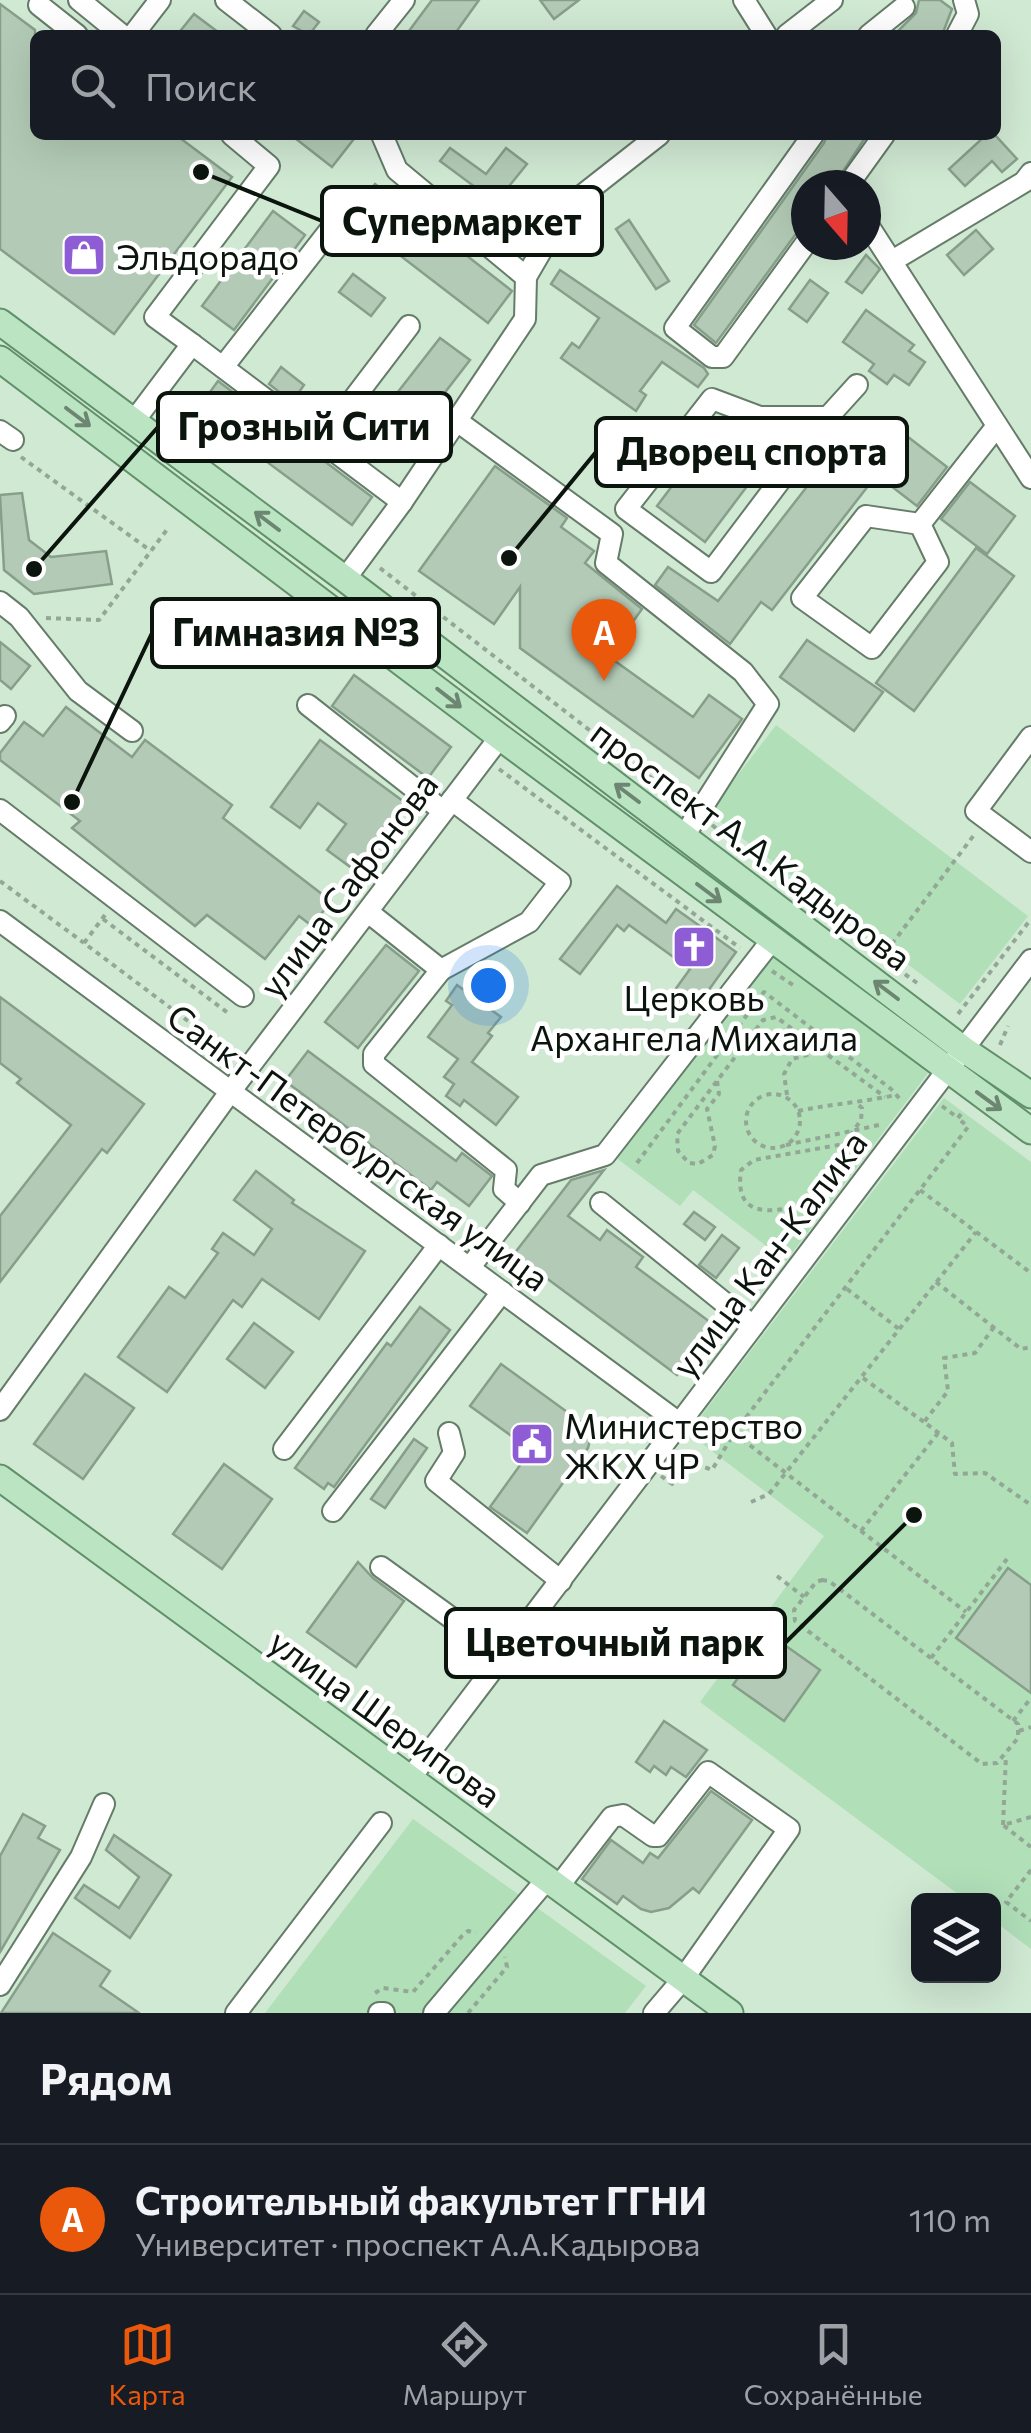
<!DOCTYPE html>
<html lang="ru">
<head>
<meta charset="utf-8">
<style>
  body { margin:0; font-family:Commissioner,sans-serif; background:#20242c; color:#f1f3f6 }
  .controls { position:absolute; right:30px; bottom:30px; display:grid; overflow:hidden; border-radius:15px; box-shadow:0 10px 40px #0002 }
  .controls button { width:90px; height:90px; display:grid; place-items:center; padding:0; border:0; border-bottom:2px solid #363941; background:#171b24; color:#f1f3f6; font:50px sans-serif }
  .compass { position:absolute; left:791px; top:170px; width:90px; height:90px; border-radius:50%; background:#171b24; box-shadow:0 10px 40px #0002; rotate:160deg }
  .you { position:absolute; left:488px; top:985px; width:35px; height:35px; margin:-25px; border:8px solid #fff; border-radius:50%; background:#1a73e8; box-shadow:0 0 0 15px #1a73e833 }
  .badge { display:grid; place-items:center; width:65px; height:65px; border-radius:50%; background:#ea580c; color:#fff; font-size:32px; font-weight:700 }
  .pin { position:absolute; translate:-50% -82px; filter:drop-shadow(0 2px 5px #0008) }
  .pin::after { content:''; position:absolute; top:52px; width:35px; height:30px; background:inherit; clip-path:polygon(0 0,100% 0,50% 100%) }
  .list { margin:0; padding:0; list-style:none }
  h2 { display:flex; justify-content:space-between; align-items:center; height:130px; margin:0; padding:0 40px; font-size:42px }
  h2 small { font-size:32px; font-weight:400; color:#9ea1a6 }
  .list li { display:grid; grid-template-columns:65px 1fr auto; gap:30px; align-items:center; box-sizing:border-box; height:150px; padding:0 40px; border-top:2px solid #363941 }
  .list b { display:block; font-size:38px; white-space:nowrap }
  .list p { margin:0; font-size:32px; white-space:nowrap; color:#9ea1a6 }
  .list em { font-size:32px; font-style:normal; color:#9ea1a6 }
  .icon { flex:none; width:55px; height:55px; fill:none; stroke:currentColor; stroke-width:2; stroke-linecap:round; stroke-linejoin:round }
  .map { position:relative; flex:none; width:1031px; height:2013px; overflow:hidden }
  .search { position:absolute; background:#171b24; box-shadow:0 10px 40px #0002; left:30px; right:30px; top:30px; height:110px; display:flex; align-items:center; gap:25px; box-sizing:border-box; padding:0 35px; border-radius:15px; color:#9ea1a6; font-size:38px }
  .sheet { height:280px; background:#171b24 }
  nav { display:flex; justify-content:space-around; align-items:center; box-sizing:border-box; height:140px; border-top:2px solid #363941; background:#171b24; font-size:28px; color:#9ea1a6 }
  nav a { display:grid; justify-items:center; gap:5px }
  nav .on { color:#ea580c }
  .map>svg:first-child { display:block }
  .green { fill:#b0dfb8 }
  .building { fill:#b3cbb6; stroke:#879f8a; stroke-width:2.5 }
  .lines { fill:none; stroke-linecap:round; stroke-linejoin:round }
  .minor-casing { stroke:#657c69; stroke-width:24 }
  .major-casing { stroke:#609069; stroke-width:29 }
  .path { stroke:#93a796; stroke-width:4; stroke-dasharray:5 5; stroke-linecap:butt }
  .minor { stroke:#fff; stroke-width:20 }
  .major { stroke:#bbe4c3; stroke-width:25 }
  .oneway { stroke:#6c8671 }
  .labels { text-anchor:middle; dominant-baseline:central; stroke-width:9; stroke-linejoin:round; paint-order:stroke }
  .poi-label { font-size:35px; fill:#0b140d; stroke:#fff; text-anchor:start }
  .street-label { font-size:35px; fill:#0b140d; stroke:#fff }
  .leader { fill:none; stroke:#0b140d; stroke-width:4 }
  .callout-dot { fill:#0b140d; stroke:#fff; stroke-width:4 }
  .callout { fill:#fff; stroke:#0b140d; stroke-width:4 }
  .callout-label { font-size:38px; text-anchor:middle; font-weight:bold; fill:#0b140d }
</style>
</head>
<body>
<div class="map">
<svg width="1031" height="2013" viewBox="0 0 1031 2013">
  <rect width="100%" height="100%" fill="#d0e9d3"/>
  <g class="green">
    <path d="M 776,725 L 1028,916 L 960,1004 L 709,813 Z"/>
    <path d="M 773,955 L 928,1073 L 786,1261 L 693,1190 L 680,1206 L 615,1157 Z"/>
    <path d="M 944,1098 L 1031,1162 L 1031,1949 L 994,1921 L 994,1900 L 966,1900 L 700,1702 L 824,1536 L 688,1433 Z"/>
    <path d="M 413,1819 L 646,1986 L 625,2013 L 265,2013 Z"/>
  </g>
  <g class="building">
    <path d="M 432,0 L 479,0 L 454,35 L 406,35 Z"/>
    <path d="M 540,0 L 579,0 L 554,19 Z"/>
    <path d="M 919,0 L 940,0 L 952,9 L 944,30 L 941,35 L 894,35 L 916,13 Z"/>
    <path d="M 0,4 L 35,30 L 35,135 L 176,135 L 232,177 L 114,334 L 0,249 Z"/>
    <path d="M 304,11 L 319,22 L 309,35 L 293,26 Z"/>
    <path d="M 194,14 L 222,35 L 177,35 Z"/>
    <path d="M 291,135 L 357,135 L 332,167 Z"/>
    <path d="M 827,135 L 867,135 L 834,185 L 806,185 L 806,225 L 795,235 L 716,343 L 694,325 L 824,143 Z"/>
    <path d="M 986,135 L 995,135 L 1017,159 L 1002,172 L 992,161 L 965,186 L 949,169 Z"/>
    <path d="M 450,148 L 486,174 L 506,148 L 527,164 L 510,185 L 527,198 L 514,216 L 440,161 Z"/>
    <path d="M 375,184 L 512,291 L 488,323 L 350,217 Z"/>
    <path d="M 273,211 L 305,235 L 234,330 L 202,306 Z"/>
    <path d="M 629,220 L 669,281 L 656,289 L 616,229 Z"/>
    <path d="M 976,230 L 993,249 L 964,275 L 947,255 Z"/>
    <path d="M 866,255 L 880,269 L 862,293 L 846,282 Z"/>
    <path d="M 560,270 L 704,368 L 708,374 L 698,387 L 662,362 L 640,391 L 646,395 L 636,411 L 561,358 L 572,343 L 579,348 L 599,318 L 551,284 Z"/>
    <path d="M 353,274 L 385,298 L 371,316 L 339,292 Z"/>
    <path d="M 810,280 L 828,293 L 807,322 L 789,309 Z"/>
    <path d="M 866,310 L 914,345 L 909,351 L 925,362 L 909,385 L 894,375 L 887,384 L 869,371 L 874,364 L 843,342 Z"/>
    <path d="M 440,338 L 470,360 L 399,452 L 369,429 Z"/>
    <path d="M 281,367 L 304,385 L 292,402 L 269,384 Z"/>
    <path d="M 218,381 L 372,497 L 352,525 L 197,410 Z"/>
    <path d="M 715,429 L 763,465 L 705,542 L 657,506 Z"/>
    <path d="M 899,430 L 947,467 L 917,506 L 869,469 Z"/>
    <path d="M 837,448 L 875,477 L 772,610 L 761,602 L 730,644 L 655,585 L 668,567 L 718,601 Z"/>
    <path d="M 495,466 L 567,518 L 561,527 L 594,551 L 585,563 L 642,609 L 608,656 L 693,717 L 709,695 L 742,719 L 699,778 L 520,648 L 520,587 L 494,624 L 419,571 Z"/>
    <path d="M 970,482 L 1015,516 L 987,554 L 941,519 Z"/>
    <path d="M 22,493 L 29,540 L 51,557 L 106,551 L 112,584 L 34,594 L 4,570 L 0,495 Z"/>
    <path d="M 976,548 L 1014,576 L 914,711 L 876,683 Z"/>
    <path d="M 807,640 L 883,692 L 854,731 L 780,677 Z"/>
    <path d="M 0,642 L 30,666 L 11,689 L 0,680 Z"/>
    <path d="M 354,675 L 451,747 L 428,778 L 332,706 Z"/>
    <path d="M 66,707 L 132,757 L 145,740 L 232,805 L 223,818 L 331,901 L 312,926 L 299,916 L 265,959 L 207,915 L 195,926 L 72,828 L 80,821 L 0,760 L 0,753 L 24,722 L 43,736 Z"/>
    <path d="M 320,740 L 407,804 L 357,872 L 327,850 L 346,824 L 318,803 L 300,828 L 271,807 Z"/>
    <path d="M 617,886 L 666,923 L 676,909 L 736,952 L 703,998 L 707,1001 L 698,1013 L 672,994 L 690,969 L 629,925 L 624,931 L 617,925 L 580,974 L 560,959 Z"/>
    <path d="M 386,945 L 419,971 L 358,1048 L 325,1022 Z"/>
    <path d="M 457,985 L 501,1017 L 488,1033 L 492,1036 L 472,1062 L 518,1097 L 496,1125 L 464,1100 L 460,1106 L 446,1096 L 454,1084 L 444,1077 L 458,1059 L 428,1037 L 452,1005 L 446,1001 Z"/>
    <path d="M 0,997 L 144,1104 L 107,1153 L 102,1149 L 0,1282 L 0,1216 L 71,1125 L 17,1083 L 21,1079 L 0,1063 Z"/>
    <path d="M 308,1051 L 456,1161 L 462,1153 L 492,1176 L 469,1206 L 437,1182 L 431,1190 L 285,1081 Z"/>
    <path d="M 604,1170 L 568,1216 L 600,1240 L 607,1230 L 643,1257 L 636,1267 L 714,1325 L 677,1375 L 514,1254 L 571,1180 Z"/>
    <path d="M 256,1171 L 294,1200 L 292,1203 L 365,1251 L 319,1319 L 262,1279 L 242,1307 L 233,1300 L 167,1392 L 118,1357 L 169,1287 L 185,1298 L 218,1253 L 212,1249 L 223,1233 L 254,1255 L 272,1229 L 234,1200 Z"/>
    <path d="M 694,1212 L 715,1227 L 705,1240 L 684,1224 Z"/>
    <path d="M 722,1235 L 739,1248 L 716,1278 L 699,1265 Z"/>
    <path d="M 420,1307 L 450,1330 L 334,1487 L 328,1483 L 324,1489 L 295,1468 L 387,1343 L 391,1346 Z"/>
    <path d="M 254,1323 L 293,1352 L 265,1388 L 227,1359 Z"/>
    <path d="M 501,1364 L 581,1422 L 590,1440 L 588,1448 L 527,1533 L 490,1507 L 531,1450 L 470,1406 Z"/>
    <path d="M 85,1374 L 134,1408 L 83,1479 L 34,1444 Z"/>
    <path d="M 414,1439 L 427,1448 L 385,1508 L 371,1499 Z"/>
    <path d="M 224,1464 L 272,1499 L 222,1569 L 173,1534 Z"/>
    <path d="M 358,1562 L 373,1578 L 404,1601 L 356,1667 L 307,1632 Z"/>
    <path d="M 1008,1568 L 1031,1585 L 1031,1693 L 956,1638 Z"/>
    <path d="M 769,1634 L 820,1670 L 784,1721 L 733,1685 Z"/>
    <path d="M 664,1721 L 707,1750 L 686,1777 L 671,1767 L 666,1775 L 654,1766 L 650,1772 L 636,1762 Z"/>
    <path d="M 711,1791 L 752,1820 L 699,1893 L 693,1888 L 669,1908 L 651,1912 L 641,1909 L 623,1896 L 617,1904 L 582,1879 L 611,1840 L 643,1863 L 650,1853 L 658,1858 Z"/>
    <path d="M 23,1814 L 45,1826 L 38,1838 L 60,1850 L 0,1952 L 0,1856 Z"/>
    <path d="M 114,1835 L 171,1875 L 130,1938 L 75,1898 L 84,1885 L 119,1908 L 139,1877 L 106,1850 Z"/>
    <path d="M 53,1933 L 110,1971 L 100,1986 L 139,2013 L 1,2013 Z"/>
  </g>
  <g class="lines">
    <defs>
      <g id="minor">
        <path d="M 79,0 L 122,35"/>
        <path d="M 226,0 L 271,35"/>
        <path d="M 744,0 L 766,35"/>
        <path d="M 39,5 L 77,35"/>
        <path d="M 133,35 L 160,0"/>
        <path d="M 376,35 L 404,0"/>
        <path d="M 787,35 L 832,0"/>
        <path d="M 869,35 L 904,7"/>
        <path d="M 957,35 L 968,14 L 964,0"/>
        <path d="M 382,135 L 397,170 L 526,277"/>
        <path d="M 848,185 L 884,135"/>
        <path d="M 866,222 L 1031,478"/>
        <path d="M 806,243 L 723,357 L 712,357 L 675,328 L 813,135"/>
        <path d="M 892,261 L 1024,182 L 1031,173"/>
        <path d="M 192,344 L 155,317 L 269,166 L 232,135"/>
        <path d="M 223,367 L 330,230"/>
        <path d="M 828,417 L 760,417 L 712,399 L 626,509 L 711,572 L 828,417 L 857,385"/>
        <path d="M 134,421 L 192,344 L 402,502"/>
        <path d="M 457,421 L 612,534 L 606,563 L 743,672 L 768,704 L 684,836"/>
        <path d="M 0,431 L 13,440"/>
        <path d="M 320,443 L 409,326"/>
        <path d="M 920,524 L 866,516 L 802,598 L 872,648 L 938,562 L 920,524 L 997,426"/>
        <path d="M 345,579 L 402,502 L 525,319 L 526,277 L 566,208 L 659,135"/>
        <path d="M 0,602 L 19,617 L 78,691 L 132,731"/>
        <path d="M 308,705 L 443,811"/>
        <path d="M 0,722 L 5,716"/>
        <path d="M 1031,737 L 976,811 L 1031,852"/>
        <path d="M 0,810 L 243,996"/>
        <path d="M 368,912 L 441,970 L 529,922 L 560,882 L 452,800"/>
        <path d="M 0,921 L 679,1423"/>
        <path d="M 441,970 L 374,1054 L 374,1064 L 506,1170 L 504,1189 L 520,1203"/>
        <path d="M 601,1203 L 753,1326"/>
        <path d="M 470,1267 L 541,1175 L 605,1155 L 772,940"/>
        <path d="M 0,1410 L 230,1092 L 500,737"/>
        <path d="M 449,1433 L 454,1453 L 436,1481 L 561,1581"/>
        <path d="M 284,1449 L 439,1245"/>
        <path d="M 333,1511 L 502,1292"/>
        <path d="M 381,1567 L 504,1656"/>
        <path d="M 411,1777 L 1031,960"/>
        <path d="M 558,1887 L 612,1817 L 623,1815 L 653,1836 L 658,1836 L 708,1772 L 789,1829 L 683,1979 L 654,2013"/>
        <path d="M 0,1985 L 81,1857 L 104,1804"/>
        <path d="M 236,2013 L 381,1823"/>
        <path d="M 379,2013 L 384,2013"/>
        <path d="M 434,2013 L 547,1879"/>
      </g>
      <g id="major">
        <path d="M 0,322 L 345,579 L 963,1049 L 1031,1095"/>
        <path d="M 0,359 L 500,737 L 1031,1131"/>
        <path d="M 0,1478 L 730,2013"/>
      </g>
    </defs>
    <use href="#minor" class="minor-casing"/>
    <use href="#major" class="major-casing"/>
    <g class="path">
      <path d="M 21,457 L 151,551"/>
      <path d="M 380,568 L 681,801"/>
      <path d="M 46,618 L 99,620 L 169,527"/>
      <path d="M 499,769 L 740,948"/>
      <path d="M 712,825 L 882,957"/>
      <path d="M 0,881 L 84,943"/>
      <path d="M 105,915 L 84,943 L 232,1054"/>
      <path d="M 103,919 L 228,1013"/>
      <path d="M 772,971 L 793,985"/>
      <path d="M 917,983 L 882,957 L 974,835"/>
      <path d="M 958,1014 L 1031,919"/>
      <path d="M 1000,1045 L 1008,1026"/>
      <path d="M 717,1081 L 719,1094 L 707,1109 L 715,1146 L 713,1155 L 698,1164 L 689,1163 L 678,1151 L 677,1134 L 763,1020 L 776,1017 L 885,1097"/>
      <circle cx="773" cy="1121" r="27"/>
      <path d="M 787,1095 L 784,1074 L 792,1059 L 822,1051"/>
      <path d="M 942,1106 L 958,1118 L 964,1110"/>
      <path d="M 798,1111 C 832,1104 863,1102 896,1095"/>
      <path d="M 786,1145 L 879,1125"/>
      <path d="M 637,1163 L 764,992 L 891,1089 L 900,1099"/>
      <path d="M 920,1190 L 1031,1273"/>
      <path d="M 802,1206 C 770,1212 734,1219 741,1170 L 754,1160 L 844,1144 L 861,1120 L 862,1108 L 857,1104"/>
      <path d="M 936,1282 L 1021,1349 L 1031,1347"/>
      <path d="M 847,1289 L 899,1329"/>
      <path d="M 994,1327 L 975,1353 L 944,1358 L 948,1391 L 924,1422 L 952,1443 L 955,1474 L 985,1473 L 1031,1505"/>
      <path d="M 863,1378 L 924,1422"/>
      <path d="M 734,1433 L 966,1612"/>
      <path d="M 661,1476 L 672,1484 L 688,1461 L 712,1470 L 734,1433 L 968,1127 L 958,1118"/>
      <path d="M 751,1502 L 769,1494 L 976,1232"/>
      <path d="M 861,1531 L 938,1433"/>
      <path d="M 777,1576 L 804,1597"/>
      <path d="M 822,1580 L 829,1581 L 1018,1724 L 1018,1738 L 997,1763 L 982,1764 L 795,1621 L 794,1610 L 816,1582 Z"/>
      <path d="M 931,1658 L 1007,1559"/>
      <path d="M 1013,1721 L 1031,1698"/>
      <path d="M 1019,1731 L 1031,1727"/>
      <path d="M 1031,1817 L 1003,1825 L 1031,1847"/>
      <path d="M 1003,1825 L 1006,1755"/>
      <path d="M 1031,1870 L 1006,1902 L 1031,1921"/>
      <path d="M 375,1993 L 383,1988 L 413,1992 L 462,1936 L 468,1931 L 476,1933"/>
      <path d="M 468,2013 L 507,1967 L 505,1957"/>
    </g>
    <use href="#minor" class="minor"/>
    <use href="#major" class="major"/>
  </g>
  <defs><path id="oneway-shaft" d="M-6 0H5M1.5-3L5.5 0L1.5 3" fill="none" stroke-width="1.6" stroke-linecap="round" stroke-linejoin="round" transform="scale(2.5)"/></defs>
  <g class="oneway">
    <use href="#oneway-shaft" transform="translate(78 417) rotate(37)"/>
    <use href="#oneway-shaft" transform="translate(267 521) rotate(-143)"/>
    <use href="#oneway-shaft" transform="translate(449 698) rotate(38)"/>
    <use href="#oneway-shaft" transform="translate(627 793) rotate(-143)"/>
    <use href="#oneway-shaft" transform="translate(709 893) rotate(37)"/>
    <use href="#oneway-shaft" transform="translate(886 990) rotate(-143)"/>
    <use href="#oneway-shaft" transform="translate(989 1101) rotate(36)"/>
  </g>
  <defs>
    <symbol id="shop-square" viewBox="-11 -11 22 22"><rect x="-9" y="-9" width="18" height="18" rx="4" fill="#8e5dd6" stroke="#fff"/><path d="M-5-2.5h2.3a2.7 3.5 0 0 1 5.4 0H5L5.5 6h-11ZM-1.5-2.5h3a1.5 2.3 0 0 0-3 0Z" fill="#fff"/></symbol>
    <symbol id="church-square" viewBox="-11 -11 22 22"><rect x="-9" y="-9" width="18" height="18" rx="4" fill="#8e5dd6" stroke="#fff"/><path d="M-1.2-6h2.4v3.5h3.3v2.4h-3.3V6h-2.4V-.1h-3.3v-2.4h3.3Z" fill="#fff"/></symbol>
    <symbol id="civic-square" viewBox="-11 -11 22 22"><rect x="-9" y="-9" width="18" height="18" rx="4" fill="#8e5dd6" stroke="#fff"/><path d="M-.6-6.5H3V-4.5H.6V-3L4-1V1h2V6H-6V1h2V-1L-.6-3ZM-1.2 2.5V6h2.4V2.5Z" fill="#fff"/></symbol>
  </defs>
  <g fill-rule="evenodd">
    <use href="#shop-square" x="59" y="230" width="50" height="50"/>
    <use href="#church-square" x="669" y="922" width="50" height="50"/>
    <use href="#civic-square" x="507" y="1419" width="50" height="50"/>
  </g>
  <g class="labels">
    <g class="poi-label">
      <text x="116" y="255">Эльдорадо</text>
      <text x="694" y="996" text-anchor="middle">Церковь<tspan x="694" dy="40">Архангела Михаила</tspan></text>
      <text x="564" y="1424">Министерство<tspan x="564" dy="40">ЖКХ ЧР</tspan></text>
    </g>
    <g class="street-label">
      <text transform="translate(752 844) rotate(37)">проспект А.А.Кадырова</text>
      <text transform="translate(347 884) rotate(-53)">улица Сафонова</text>
      <text transform="translate(359 1146) rotate(36)">Санкт-Петербургская улица</text>
      <text transform="translate(768 1253) rotate(-53)">улица Кан-Калика</text>
      <text transform="translate(386 1717) rotate(36)">улица Шерипова</text>
    </g>
  </g>
  <path class="leader" d="M201 172L322 221M34 569L158 427M509 558L596 452M72 802L152 633M914 1515L785 1643"/>
  <g class="callout-dot">
    <circle cx="201" cy="172" r="10"/>
    <circle cx="34" cy="569" r="10"/>
    <circle cx="509" cy="558" r="10"/>
    <circle cx="72" cy="802" r="10"/>
    <circle cx="914" cy="1515" r="10"/>
  </g>
  <g class="callout">
    <rect x="322" y="187" width="280" height="68" rx="10"/>
    <rect x="158" y="393" width="293" height="68" rx="10"/>
    <rect x="596" y="418" width="311" height="68" rx="10"/>
    <rect x="152" y="599" width="287" height="68" rx="10"/>
    <rect x="446" y="1609" width="339" height="68" rx="10"/>
  </g>
  <g class="callout-label">
    <text x="462" y="235">Супермаркет</text>
    <text x="304" y="440">Грозный Сити</text>
    <text x="752" y="465">Дворец спорта</text>
    <text x="296" y="646">Гимназия №3</text>
    <text x="615" y="1656">Цветочный парк</text>
  </g>
</svg>
<div class="controls">
<button><svg class="icon" aria-label="layers" viewBox="0 0 24 24"><path d="M12 4l9 5-9 5-9-5zM3 14l9 5 9-5"/></svg></button>
</div>
<svg class="compass" viewBox="-18 -18 36 36"><path d="M0-13l5 13h-10z" fill="#e53935"/><path d="M0 13l5-13h-10z" fill="#9ea1a6"/></svg>
<div class="you"></div>
<div class="pin badge" style="left:604px;top:681px">A</div>
<div class="search"><svg class="icon" aria-label="search" viewBox="0 0 24 24"><circle cx="10" cy="10" r="6"/><path d="M15 15l6 6"/></svg>Поиск</div>
</div>
<section class="sheet">
<h2>Рядом<small></small></h2>
<ul class="list">
<li><span class="badge">A</span><div><b>Строительный факультет ГГНИ</b><p>Университет · проспект А.А.Кадырова</p></div><em>110 m</em></li>
</ul>
</section>
<nav>
<a class="on"><svg class="icon" aria-label="map" viewBox="0 0 24 24"><path d="M3 6l6-2 6 2 6-2v14l-6 2-6-2-6 2zM9 4v14M15 6v14"/></svg>Карта</a>
<a><svg class="icon" aria-label="directions" viewBox="0 0 24 24"><path d="M12 3l9 9-9 9-9-9zM9 14v-3h6M13 9l2 2-2 2"/></svg>Маршрут</a>
<a><svg class="icon" aria-label="saved" viewBox="0 0 24 24"><path d="M7 4h10v16l-5-4-5 4z"/></svg>Сохранённые</a>
</nav>
</body>
</html>
